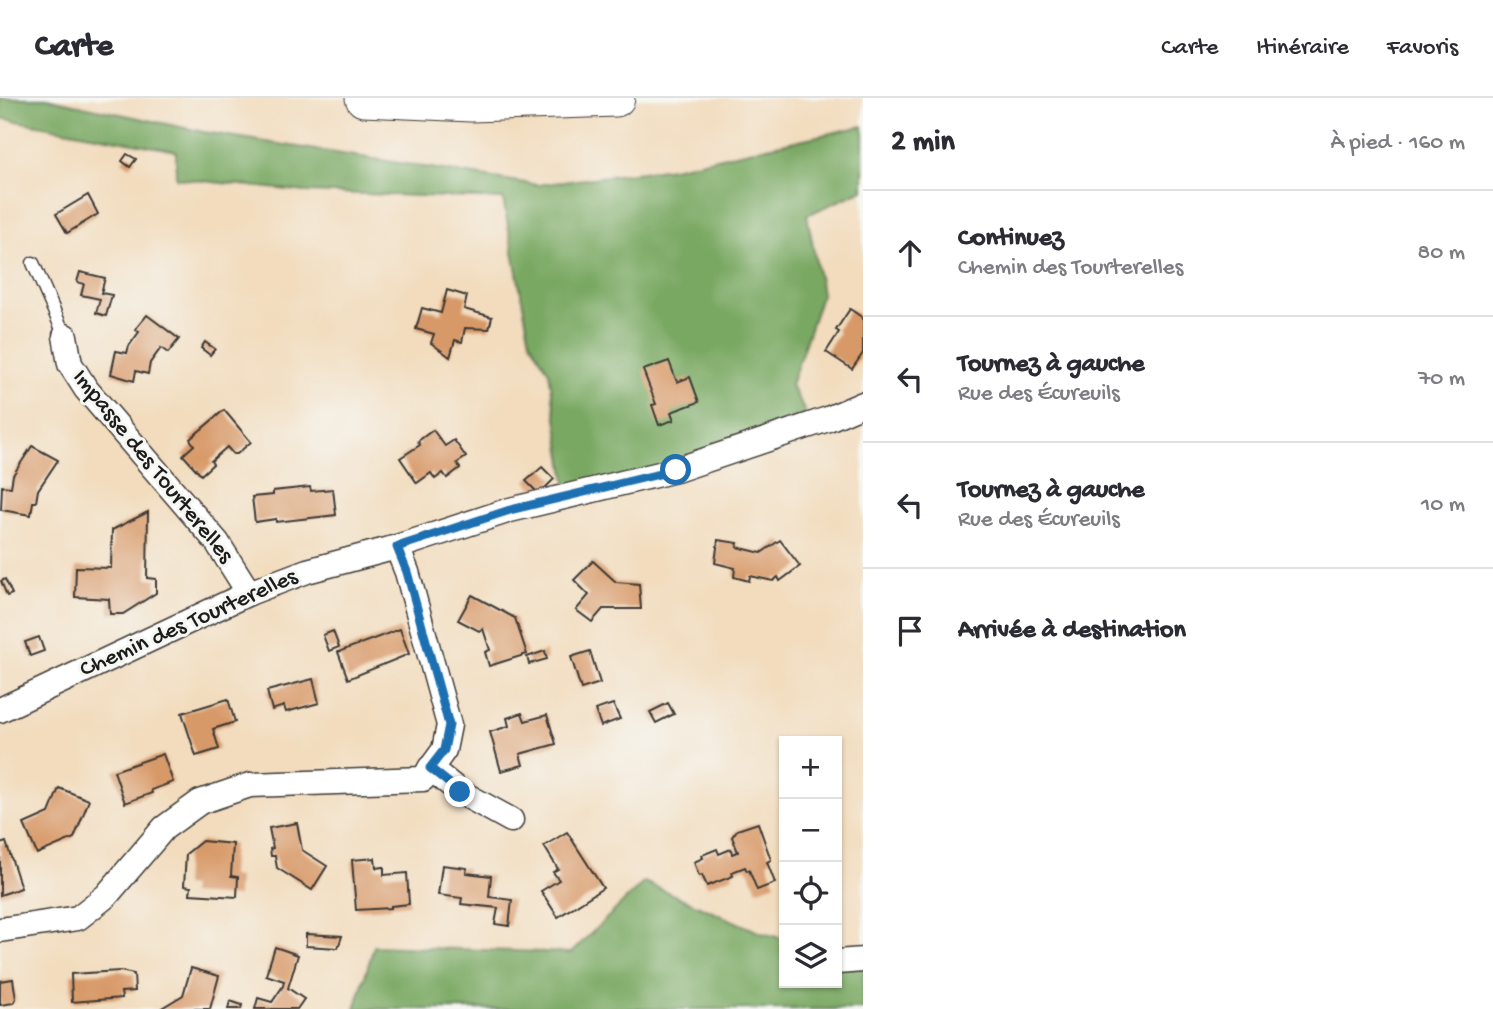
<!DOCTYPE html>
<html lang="fr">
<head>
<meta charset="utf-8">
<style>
  body { margin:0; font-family:"Gochi Hand",sans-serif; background:#f7f7f7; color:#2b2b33 }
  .controls { position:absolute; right:21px; bottom:21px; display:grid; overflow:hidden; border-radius:0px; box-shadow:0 2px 5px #0004 }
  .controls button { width:63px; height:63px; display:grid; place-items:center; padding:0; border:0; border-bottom:2px solid #e1e1e2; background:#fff; color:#2b2b33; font:35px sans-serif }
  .stop { position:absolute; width:21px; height:21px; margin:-16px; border:5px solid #1f6fb2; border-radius:50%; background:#fff }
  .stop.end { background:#1f6fb2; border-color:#fff; box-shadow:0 2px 7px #0008 }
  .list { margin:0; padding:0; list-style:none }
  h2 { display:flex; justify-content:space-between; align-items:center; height:91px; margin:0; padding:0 28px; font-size:30px }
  h2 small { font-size:23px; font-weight:400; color:#7c7c81 }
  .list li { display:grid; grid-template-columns:46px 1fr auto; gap:21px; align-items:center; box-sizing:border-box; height:126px; padding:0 28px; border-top:2px solid #e1e1e2 }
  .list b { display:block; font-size:26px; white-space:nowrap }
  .list p { margin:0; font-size:23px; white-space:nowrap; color:#7c7c81 }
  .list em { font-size:23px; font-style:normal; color:#7c7c81 }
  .icon { flex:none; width:38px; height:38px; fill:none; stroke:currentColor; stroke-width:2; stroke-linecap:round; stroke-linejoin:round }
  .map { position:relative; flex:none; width:863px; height:911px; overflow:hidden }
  header { display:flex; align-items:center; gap:42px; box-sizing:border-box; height:98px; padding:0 35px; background:#fff; border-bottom:2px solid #e1e1e2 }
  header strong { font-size:33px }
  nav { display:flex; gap:38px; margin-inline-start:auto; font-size:24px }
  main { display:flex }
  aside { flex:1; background:#fff }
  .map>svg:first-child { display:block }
  .forest { fill:#79a862; stroke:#4a623f; stroke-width:2 }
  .building { fill:#d89968 }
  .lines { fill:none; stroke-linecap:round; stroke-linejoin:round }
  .lane-casing { stroke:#3c3934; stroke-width:15 }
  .street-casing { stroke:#3c3934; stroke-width:27 }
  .primary-casing { stroke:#3c3934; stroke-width:39 }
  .lane { stroke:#fff; stroke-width:12 }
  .street { stroke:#fff; stroke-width:24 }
  .primary { stroke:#fff; stroke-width:37 }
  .route { stroke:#1f6fb2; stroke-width:9 }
  .labels { text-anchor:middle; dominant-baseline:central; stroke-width:6; stroke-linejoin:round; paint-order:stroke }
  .street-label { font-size:24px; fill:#1c1c1c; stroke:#f6f6f2 }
</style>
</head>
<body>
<header>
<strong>Carte</strong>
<nav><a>Carte</a><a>Itinéraire</a><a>Favoris</a></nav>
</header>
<main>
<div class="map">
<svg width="863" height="911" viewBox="0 0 863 911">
  <rect width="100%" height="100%" fill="#f6f6f2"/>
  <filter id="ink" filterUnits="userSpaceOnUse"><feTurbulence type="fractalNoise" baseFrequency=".0143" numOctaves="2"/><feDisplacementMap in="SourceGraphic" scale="14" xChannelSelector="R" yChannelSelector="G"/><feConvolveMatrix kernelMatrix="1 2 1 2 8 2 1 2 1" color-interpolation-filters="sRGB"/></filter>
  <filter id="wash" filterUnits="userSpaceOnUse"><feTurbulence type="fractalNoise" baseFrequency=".00686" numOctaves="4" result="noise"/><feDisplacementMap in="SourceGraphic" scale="28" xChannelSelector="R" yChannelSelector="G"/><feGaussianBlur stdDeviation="1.57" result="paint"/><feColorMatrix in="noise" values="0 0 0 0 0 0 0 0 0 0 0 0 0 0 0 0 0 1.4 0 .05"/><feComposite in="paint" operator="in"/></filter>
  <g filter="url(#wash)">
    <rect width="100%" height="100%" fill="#f2dcbd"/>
    <g class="forest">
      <path d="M 0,0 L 46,0 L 204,34 L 538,87 L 672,70 L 863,28 L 863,92 L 807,117 L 822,195 L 791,287 L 806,316 L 674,367 L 567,391 L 549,274 L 530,243 L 503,101 L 306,94 L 176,80 L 176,53 L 0,20 Z"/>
      <path d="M 644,784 L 759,834 L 784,841 L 784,885 L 837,885 L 837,855 L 863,862 L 863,911 L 355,911 L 374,848 L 571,855 Z"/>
    </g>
    <g id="blocks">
      <g class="building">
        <path d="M 127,56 L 136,61 L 130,69 L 122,63 Z"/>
        <path d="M 88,97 L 98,116 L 67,135 L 56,116 Z"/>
        <path d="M 80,174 L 105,180 L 101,195 L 112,197 L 106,218 L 96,215 L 100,201 L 81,197 L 84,186 L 77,184 Z"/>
        <path d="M 447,192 L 467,198 L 464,211 L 492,219 L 489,231 L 465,230 L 462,244 L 455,242 L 450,259 L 431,245 L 434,236 L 416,231 L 422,210 L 441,215 Z"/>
        <path d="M 850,211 L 863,220 L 863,255 L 852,271 L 826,254 L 839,234 L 836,232 Z"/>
        <path d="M 147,217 L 179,241 L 168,255 L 161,250 L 150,265 L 148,276 L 136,273 L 134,283 L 111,276 L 116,253 L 127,255 L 129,248 L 139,234 L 136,232 L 137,229 Z"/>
        <path d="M 205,244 L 215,251 L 210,257 L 201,250 Z"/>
        <path d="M 669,263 L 677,284 L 690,279 L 699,304 L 671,314 L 674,322 L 659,327 L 652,307 L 656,306 L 643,272 Z"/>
        <path d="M 224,312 L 251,344 L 237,356 L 233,356 L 227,349 L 211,363 L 213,366 L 201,377 L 183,357 L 194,347 L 190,341 Z"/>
        <path d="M 433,332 L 445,348 L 454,342 L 466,359 L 457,365 L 460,370 L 447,380 L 443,375 L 435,381 L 431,375 L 417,385 L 400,360 L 420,347 L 418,343 Z"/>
        <path d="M 32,348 L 58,362 L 38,392 L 36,404 L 33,404 L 31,417 L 1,412 L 2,388 L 11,389 L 13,377 Z"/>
        <path d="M 542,369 L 554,381 L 539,396 L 526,383 Z"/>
        <path d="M 310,389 L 311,393 L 333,391 L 336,417 L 276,424 L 276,421 L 255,424 L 252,399 L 273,397 L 273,393 Z"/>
        <path d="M 148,414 L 147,480 L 156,481 L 156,495 L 123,516 L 110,516 L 109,501 L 75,499 L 76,469 L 111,470 L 112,432 Z"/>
        <path d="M 718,442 L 738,445 L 737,449 L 761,455 L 780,442 L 800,468 L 780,483 L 778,479 L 773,483 L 750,478 L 749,483 L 734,479 L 735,470 L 715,465 Z"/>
        <path d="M 593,463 L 616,484 L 639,486 L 641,511 L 603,511 L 592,524 L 576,512 L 589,497 L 574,482 Z"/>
        <path d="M 5,481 L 12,496 L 7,498 L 1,483 Z"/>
        <path d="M 472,497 L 515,520 L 527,556 L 489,568 L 485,554 L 490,552 L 483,531 L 479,533 L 458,522 Z"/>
        <path d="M 400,531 L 409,556 L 348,581 L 338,554 Z"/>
        <path d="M 333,533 L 339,549 L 329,553 L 323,537 Z"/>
        <path d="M 39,539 L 44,553 L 30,558 L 25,544 Z"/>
        <path d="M 545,553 L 547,561 L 529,566 L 527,559 Z"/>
        <path d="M 590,553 L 600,585 L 581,591 L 571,559 Z"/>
        <path d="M 313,581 L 319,605 L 286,614 L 284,608 L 272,612 L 267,593 Z"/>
        <path d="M 228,601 L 235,624 L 213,631 L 219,651 L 196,658 L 182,615 Z"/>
        <path d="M 668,605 L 674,616 L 656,625 L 650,614 Z"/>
        <path d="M 613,606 L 620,621 L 601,628 L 595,612 Z"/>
        <path d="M 522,615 L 525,623 L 547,617 L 556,646 L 520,656 L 523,667 L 501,673 L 490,634 L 509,628 L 507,620 Z"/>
        <path d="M 163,656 L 173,684 L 151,692 L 152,695 L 125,705 L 114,673 Z"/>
        <path d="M 59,690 L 89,702 L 74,740 L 37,756 L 24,726 L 49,715 Z"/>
        <path d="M 297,725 L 302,752 L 327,768 L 312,792 L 277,770 L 275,758 L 271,758 L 270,751 L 273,750 L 269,730 Z"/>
        <path d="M 758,725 L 771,762 L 767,764 L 775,785 L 757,792 L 749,772 L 747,773 L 745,769 L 732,774 L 733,778 L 707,788 L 702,777 L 699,778 L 694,764 L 703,760 L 702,757 L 717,751 L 719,756 L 731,751 L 732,756 L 738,754 L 732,739 L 737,732 Z"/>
        <path d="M 567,734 L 603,790 L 558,819 L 541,793 L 559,782 L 553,774 L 558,771 L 544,748 Z"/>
        <path d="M 202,743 L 233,746 L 231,778 L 238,779 L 237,799 L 190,796 L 191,789 L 184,788 L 186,756 Z"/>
        <path d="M 6,744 L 21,790 L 0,797 L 0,746 Z"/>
        <path d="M 375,760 L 376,770 L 384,769 L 384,777 L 407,775 L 409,806 L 391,808 L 391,810 L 356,812 L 352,762 Z"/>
        <path d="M 442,767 L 467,770 L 466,775 L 491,778 L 489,799 L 512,802 L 509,828 L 495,826 L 498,810 L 461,806 L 462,800 L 438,797 Z"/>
        <path d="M 306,836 L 342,838 L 338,850 L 306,848 Z"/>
        <path d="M 275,849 L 298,857 L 288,890 L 304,901 L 297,911 L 255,911 L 258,900 L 272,904 L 283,888 L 284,883 L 266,877 Z"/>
        <path d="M 191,870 L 219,878 L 210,911 L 160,911 L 183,897 Z"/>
        <path d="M 120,873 L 134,876 L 135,893 L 121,894 L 122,900 L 72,904 L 71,876 Z"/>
        <path d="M 13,881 L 16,901 L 13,905 L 0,907 L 0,883 Z"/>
        <path d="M 230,903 L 242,907 L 241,911 L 228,911 Z"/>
      </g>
    </g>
  </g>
  <g filter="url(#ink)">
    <use href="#blocks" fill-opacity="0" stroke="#3c3934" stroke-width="2"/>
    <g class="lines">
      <defs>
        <path id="lane" d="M 33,165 L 65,238"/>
        <g id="street">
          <path d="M 65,238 L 70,266 L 86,291 L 217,444 L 249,495"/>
          <path d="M 0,612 L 249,495 L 307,473 L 397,449 L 510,412 L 676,372 L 828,321 L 863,306"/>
          <path d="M 430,670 L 460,694 L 511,722"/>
          <path d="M 0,832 L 78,820 L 106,798 L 164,730 L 200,704 L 250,687 L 423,681 L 444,652 L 449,627 L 407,474 L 397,449"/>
          <path d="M 837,864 L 863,862"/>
        </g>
        <path id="primary" d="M 364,0 L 471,5 L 616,0"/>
      </defs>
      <use href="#lane" class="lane-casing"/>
      <use href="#street" class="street-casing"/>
      <use href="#primary" class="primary-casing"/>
      <use href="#lane" class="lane"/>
      <use href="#street" class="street"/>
      <use href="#primary" class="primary"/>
    </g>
  </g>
  <g class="lines" filter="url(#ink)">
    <path class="route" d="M 460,694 L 430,670 L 444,652 L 449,627 L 407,474 L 397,449 L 510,412 L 676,372"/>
  </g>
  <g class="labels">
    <g class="street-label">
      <text transform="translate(152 369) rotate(51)">Impasse des Tourterelles</text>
      <text transform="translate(189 526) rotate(-24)">Chemin des Tourterelles</text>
    </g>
  </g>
</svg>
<div class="controls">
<button>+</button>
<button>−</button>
<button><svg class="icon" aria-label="locate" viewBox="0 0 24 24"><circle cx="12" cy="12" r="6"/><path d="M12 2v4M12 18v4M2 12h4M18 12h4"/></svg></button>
<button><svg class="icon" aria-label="layers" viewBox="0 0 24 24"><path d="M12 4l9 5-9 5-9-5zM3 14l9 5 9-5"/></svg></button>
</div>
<div class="stop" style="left:676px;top:372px"></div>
<div class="stop end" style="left:460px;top:694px"></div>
</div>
<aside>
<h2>2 min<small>À pied · 160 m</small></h2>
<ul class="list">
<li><svg class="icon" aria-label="ahead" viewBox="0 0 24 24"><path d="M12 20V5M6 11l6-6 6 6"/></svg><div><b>Continuez</b><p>Chemin des Tourterelles</p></div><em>80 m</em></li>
<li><svg class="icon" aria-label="left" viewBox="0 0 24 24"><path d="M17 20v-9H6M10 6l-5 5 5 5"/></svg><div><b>Tournez à gauche</b><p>Rue des Écureuils</p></div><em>70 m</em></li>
<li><svg class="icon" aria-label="left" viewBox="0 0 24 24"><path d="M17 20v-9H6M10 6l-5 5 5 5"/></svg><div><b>Tournez à gauche</b><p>Rue des Écureuils</p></div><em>10 m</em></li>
<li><svg class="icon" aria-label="arrive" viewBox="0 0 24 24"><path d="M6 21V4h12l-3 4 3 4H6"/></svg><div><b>Arrivée à destination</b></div></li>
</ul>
</aside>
</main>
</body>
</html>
